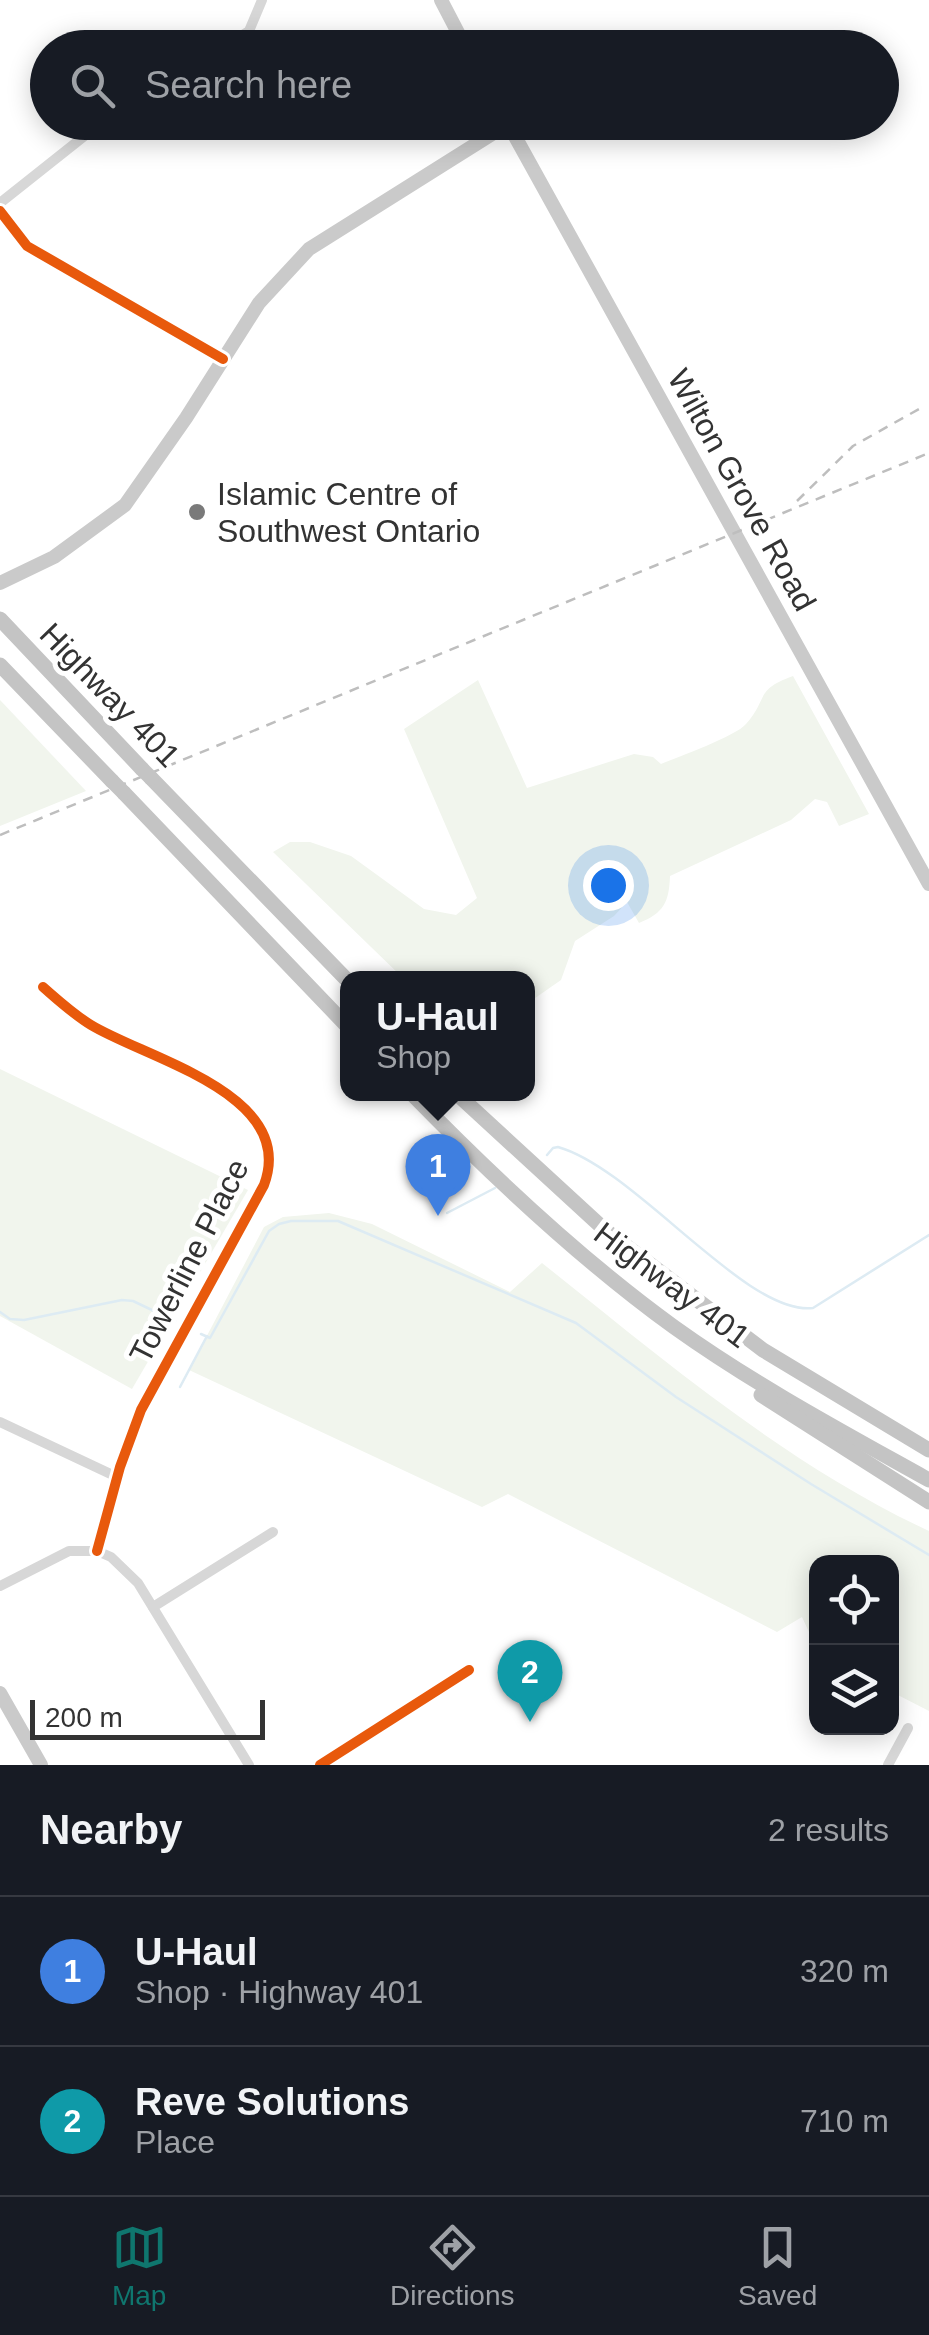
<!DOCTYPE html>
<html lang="en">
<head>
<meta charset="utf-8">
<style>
  body { margin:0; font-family:Helvetica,sans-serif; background:#20242c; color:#f1f3f6 }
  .controls { position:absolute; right:30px; bottom:30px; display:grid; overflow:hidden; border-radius:20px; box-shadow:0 5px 25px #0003 }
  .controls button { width:90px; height:90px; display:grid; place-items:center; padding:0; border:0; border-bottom:2px solid #363941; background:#171b24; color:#f1f3f6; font:50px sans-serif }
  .scale { position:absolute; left:30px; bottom:25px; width:235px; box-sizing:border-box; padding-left:10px; border:5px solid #333; border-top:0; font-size:28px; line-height:35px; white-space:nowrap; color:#333; -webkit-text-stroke:8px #fff; paint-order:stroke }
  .you { position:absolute; left:608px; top:885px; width:35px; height:35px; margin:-25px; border:8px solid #fff; border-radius:50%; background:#1a73e8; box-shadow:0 0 0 15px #1a73e833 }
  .badge { display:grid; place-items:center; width:65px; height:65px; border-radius:50%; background:#0f766e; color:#fff; font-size:32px; font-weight:700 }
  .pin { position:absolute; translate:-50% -82px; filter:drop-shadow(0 2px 5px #0008) }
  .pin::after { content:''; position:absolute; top:52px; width:35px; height:30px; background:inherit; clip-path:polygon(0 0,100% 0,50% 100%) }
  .popup { position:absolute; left:340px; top:971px; width:195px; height:130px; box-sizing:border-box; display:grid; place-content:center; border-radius:20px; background:#171b24; filter:drop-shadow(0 2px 8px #0005); font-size:32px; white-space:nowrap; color:#9ea1a6 }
  .popup b { font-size:38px; color:#f1f3f6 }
  .popup::after { content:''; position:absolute; left:50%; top:100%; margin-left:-20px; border:20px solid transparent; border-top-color:#171b24 }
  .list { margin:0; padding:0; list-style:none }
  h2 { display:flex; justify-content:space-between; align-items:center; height:130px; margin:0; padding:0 40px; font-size:42px }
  h2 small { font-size:32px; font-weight:400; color:#9ea1a6 }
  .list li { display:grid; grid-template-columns:65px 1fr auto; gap:30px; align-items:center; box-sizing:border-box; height:150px; padding:0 40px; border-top:2px solid #363941 }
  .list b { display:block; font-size:38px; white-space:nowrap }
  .list p { margin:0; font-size:32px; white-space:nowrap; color:#9ea1a6 }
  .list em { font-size:32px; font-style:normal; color:#9ea1a6 }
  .icon { flex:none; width:55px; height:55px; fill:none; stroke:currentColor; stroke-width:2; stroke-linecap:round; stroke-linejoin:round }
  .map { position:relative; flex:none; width:929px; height:1765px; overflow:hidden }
  .search { position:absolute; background:#171b24; box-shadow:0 5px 25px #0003; left:30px; right:30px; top:30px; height:110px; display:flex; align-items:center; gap:25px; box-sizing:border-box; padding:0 35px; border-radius:55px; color:#9ea1a6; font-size:38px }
  .sheet { height:430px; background:#171b24 }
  nav { display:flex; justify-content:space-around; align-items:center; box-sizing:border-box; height:140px; border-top:2px solid #363941; background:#171b24; font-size:28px; color:#9ea1a6 }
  nav a { display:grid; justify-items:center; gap:5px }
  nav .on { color:#0f766e }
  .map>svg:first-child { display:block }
  .green { fill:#f1f5ed }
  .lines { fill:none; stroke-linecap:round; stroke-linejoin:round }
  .stream { stroke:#ddebf3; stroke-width:2.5 }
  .minor { stroke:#d7d7d7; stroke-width:10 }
  .major { stroke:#cacaca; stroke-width:14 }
  .highway { stroke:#c4c4c4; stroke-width:15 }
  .rail { stroke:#bebebe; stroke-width:2.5; stroke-dasharray:10 8; stroke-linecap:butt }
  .highway-bridge { stroke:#c4c4c4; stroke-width:15 }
  .cycleway-casing { stroke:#fff; stroke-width:16 }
  .cycleway { stroke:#e8590c; stroke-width:10 }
  .poi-dot { fill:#7a7a7a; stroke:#fff; stroke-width:4 }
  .labels { text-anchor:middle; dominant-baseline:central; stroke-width:10; stroke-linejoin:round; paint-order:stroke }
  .street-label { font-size:32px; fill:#333; stroke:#fff }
  .poi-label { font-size:32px; fill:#333; stroke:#fff; text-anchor:start }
</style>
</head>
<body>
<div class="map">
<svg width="929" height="1765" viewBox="0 0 929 1765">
  <rect width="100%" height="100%" fill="#fff"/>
  <g class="green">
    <path d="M 793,676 L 869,814 L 839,826 L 827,802 L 815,799 L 791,820 L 670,876 C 669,902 664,913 639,923 L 627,902 L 614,916 L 575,941 L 561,980 L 528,1003 L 528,978 L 403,978 L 273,852 L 290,842 L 310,842 L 351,856 L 424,909 L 456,915 L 477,898 L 404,729 L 478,680 L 527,788 L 634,754 L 653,757 L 661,764 C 678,757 736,736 746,724 C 769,698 754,690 793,676 Z"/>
    <path d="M 0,700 L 86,791 L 0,826 Z"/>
    <path d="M 0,1069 L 248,1190 L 132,1389 L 0,1316 Z"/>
    <path d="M 329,1213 L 372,1224 L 510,1292 L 542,1263 C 665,1361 786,1464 929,1531 L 929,1711 L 892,1692 L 892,1562 L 816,1562 L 816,1647 L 802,1617 L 777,1632 L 508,1494 L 482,1507 L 189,1370 L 264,1227 L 283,1217 Z"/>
  </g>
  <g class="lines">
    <g class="stream">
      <path d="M 547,1155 L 553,1148 L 558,1147 C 636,1169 746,1316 813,1308 L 929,1235"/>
      <path d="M 447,1213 L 495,1188"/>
      <path d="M 0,1312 L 10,1319 L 24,1320 L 122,1300 L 133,1301 L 175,1321"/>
      <path d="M 201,1334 L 210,1338 L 269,1231 L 279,1224 L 291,1221 L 338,1221 L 576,1323 L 676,1397 L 811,1484 L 929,1555"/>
      <path d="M 180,1387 L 207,1336"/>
    </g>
    <g class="minor">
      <path d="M 222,48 L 249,31 L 262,0"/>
      <path d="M 0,203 L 102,122"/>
      <path d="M 0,211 L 27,246 L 223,359"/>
      <path d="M 43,987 C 58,1000 73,1014 91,1025 C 147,1059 298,1094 264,1185 L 141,1410 L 120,1467 L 97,1551"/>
      <path d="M 0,1422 L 117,1477"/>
      <path d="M 0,1586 L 69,1551 L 97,1551 L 111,1557 L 138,1583 L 249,1765"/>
      <path d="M 153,1607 L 273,1532"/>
      <path d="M 320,1765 L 469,1670"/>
      <path d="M 888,1765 L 908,1728"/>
    </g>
    <g class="major">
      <path d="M 441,0 L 466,48"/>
      <path d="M 507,122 L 929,884"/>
      <path d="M 0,583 L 54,557 L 125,505 L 186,418 L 259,303 L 309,249 L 508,124"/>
      <path d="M 0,1693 L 41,1765"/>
    </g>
    <g class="highway">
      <path d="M 0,619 L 142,769"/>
      <path d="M 0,665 L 112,781"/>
      <path d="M 151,778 L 348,981"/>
      <path d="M 124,793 L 348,1027"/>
      <path d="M 412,1094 C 493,1177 580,1259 674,1327 C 755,1385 843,1432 929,1480"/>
      <path d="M 457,1094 L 605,1230 L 763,1350 L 929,1450"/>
      <path d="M 761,1395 L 929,1502"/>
    </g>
    <g class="rail">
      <path d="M 797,501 L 853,446 L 919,409"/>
      <path d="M 0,835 L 929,453"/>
    </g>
    <g class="highway-bridge">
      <path d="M 142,769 L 151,778"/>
      <path d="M 112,781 L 124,793"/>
    </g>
    <defs>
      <g id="cycleway">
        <path d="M 0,211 L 27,246 L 223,359"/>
        <path d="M 43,987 C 58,1000 73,1014 91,1025 C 147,1059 298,1094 264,1185 L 141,1410 L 120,1467 L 97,1551"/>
        <path d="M 320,1765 L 469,1670"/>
      </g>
    </defs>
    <use href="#cycleway" class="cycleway-casing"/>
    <use href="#cycleway" class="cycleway"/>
  </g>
  <circle class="poi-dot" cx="197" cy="512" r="10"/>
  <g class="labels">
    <g class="street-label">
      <text transform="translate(742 490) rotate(61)">Wilton Grove Road</text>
      <text transform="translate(110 695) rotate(46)">Highway 401</text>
      <text transform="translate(189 1261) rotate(-63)">Towerline Place</text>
      <text transform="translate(672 1285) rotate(37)">Highway 401</text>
    </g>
    <g class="poi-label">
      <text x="217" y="494">Islamic Centre of<tspan x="217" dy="37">Southwest Ontario</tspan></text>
    </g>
  </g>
</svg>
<div class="controls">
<button><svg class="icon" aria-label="locate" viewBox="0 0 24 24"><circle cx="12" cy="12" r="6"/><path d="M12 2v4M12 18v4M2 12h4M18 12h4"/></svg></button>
<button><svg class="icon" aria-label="layers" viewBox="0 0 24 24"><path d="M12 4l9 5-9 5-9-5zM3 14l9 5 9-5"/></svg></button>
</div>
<div class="scale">200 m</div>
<div class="you"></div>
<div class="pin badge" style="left:438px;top:1216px;background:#3f7fe0">1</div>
<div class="popup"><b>U-Haul</b>Shop</div>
<div class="pin badge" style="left:530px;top:1722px;background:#0f9aa8">2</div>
<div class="search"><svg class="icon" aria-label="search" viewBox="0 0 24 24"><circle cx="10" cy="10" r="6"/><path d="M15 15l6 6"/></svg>Search here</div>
</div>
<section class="sheet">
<h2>Nearby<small>2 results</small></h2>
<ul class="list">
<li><span class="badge" style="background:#3f7fe0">1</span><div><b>U-Haul</b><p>Shop · Highway 401</p></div><em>320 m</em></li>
<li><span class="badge" style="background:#0f9aa8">2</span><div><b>Reve Solutions</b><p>Place</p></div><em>710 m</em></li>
</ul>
</section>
<nav>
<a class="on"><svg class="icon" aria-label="map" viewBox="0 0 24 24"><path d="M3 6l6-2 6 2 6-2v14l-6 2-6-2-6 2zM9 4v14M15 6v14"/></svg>Map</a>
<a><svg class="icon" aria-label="directions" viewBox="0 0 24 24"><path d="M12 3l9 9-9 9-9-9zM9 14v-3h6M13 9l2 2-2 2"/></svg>Directions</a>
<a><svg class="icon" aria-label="saved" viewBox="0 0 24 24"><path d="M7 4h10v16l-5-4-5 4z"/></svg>Saved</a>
</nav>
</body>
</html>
